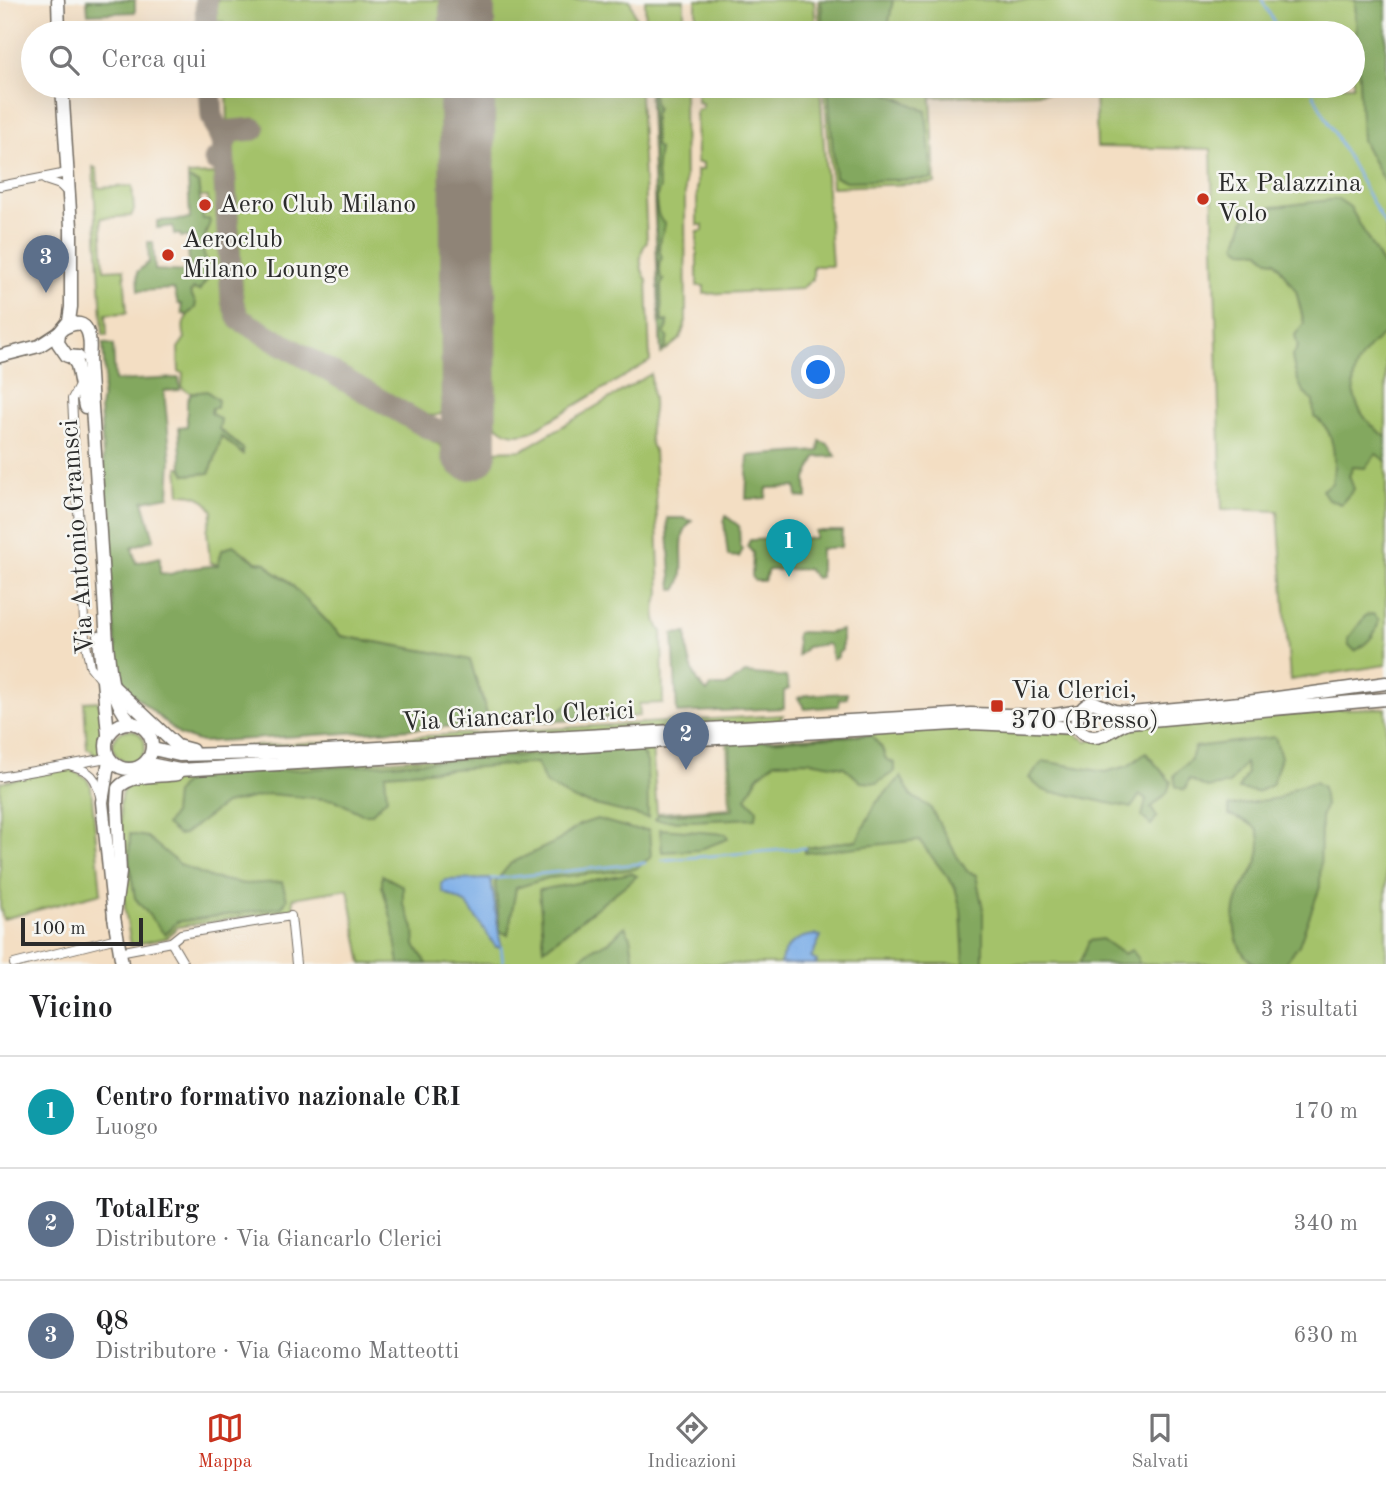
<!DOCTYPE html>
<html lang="it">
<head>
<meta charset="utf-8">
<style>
  body { margin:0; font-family:"Old Standard TT",serif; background:#f2f2f2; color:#202124 }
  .scale { position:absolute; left:21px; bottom:18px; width:122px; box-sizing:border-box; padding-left:7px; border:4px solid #2b2b2b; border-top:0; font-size:19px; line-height:24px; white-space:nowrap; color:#2b2b2b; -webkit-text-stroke:5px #f6f6f2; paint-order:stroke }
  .you { position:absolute; left:819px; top:373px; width:24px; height:24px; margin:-18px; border:5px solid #fff; border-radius:50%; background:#1a73e8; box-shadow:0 0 0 10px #1a73e833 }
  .badge { display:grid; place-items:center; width:46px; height:46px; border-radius:50%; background:#c8321e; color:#fff; font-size:23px; font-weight:700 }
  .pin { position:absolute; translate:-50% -58px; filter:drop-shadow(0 2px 4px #0008) }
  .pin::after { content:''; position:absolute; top:37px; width:24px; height:21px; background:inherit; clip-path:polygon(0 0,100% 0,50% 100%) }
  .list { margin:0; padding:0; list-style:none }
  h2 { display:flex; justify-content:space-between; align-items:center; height:91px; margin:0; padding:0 28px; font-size:30px }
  h2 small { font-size:23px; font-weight:400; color:#757577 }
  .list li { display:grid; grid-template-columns:46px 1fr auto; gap:21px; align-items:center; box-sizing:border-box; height:112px; padding:0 28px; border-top:2px solid #e0e0e0 }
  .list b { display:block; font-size:26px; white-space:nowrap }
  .list p { margin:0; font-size:23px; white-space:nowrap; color:#757577 }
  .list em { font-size:23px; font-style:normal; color:#757577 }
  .icon { flex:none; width:38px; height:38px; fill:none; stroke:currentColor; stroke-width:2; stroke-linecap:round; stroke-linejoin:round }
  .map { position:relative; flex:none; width:1386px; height:964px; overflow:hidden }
  .search { position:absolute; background:#fff; box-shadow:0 7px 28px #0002; left:21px; right:21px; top:21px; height:77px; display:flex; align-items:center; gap:18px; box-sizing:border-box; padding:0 24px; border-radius:38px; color:#757577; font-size:26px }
  .sheet { height:427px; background:#fff }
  nav { display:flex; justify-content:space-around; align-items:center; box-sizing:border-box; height:98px; border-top:2px solid #e0e0e0; background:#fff; font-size:19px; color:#757577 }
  nav a { display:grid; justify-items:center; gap:4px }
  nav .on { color:#c8321e }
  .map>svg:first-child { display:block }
  .green { fill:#a4c26a; stroke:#68764a; stroke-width:2 }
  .forest { fill:#83a85e; stroke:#576a44; stroke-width:2 }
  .water { fill:#7cade7; stroke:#546c89; stroke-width:2 }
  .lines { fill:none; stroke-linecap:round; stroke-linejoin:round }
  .stream { stroke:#7cade7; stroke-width:2.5 }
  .taxiway { stroke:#8f8477; stroke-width:23 }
  .runway { stroke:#8f8477; stroke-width:56 }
  .street-casing { stroke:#716a60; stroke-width:10 }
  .secondary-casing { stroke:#716a60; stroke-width:15 }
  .street { stroke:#fff; stroke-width:8 }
  .secondary { stroke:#fff; stroke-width:12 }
  .poi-dot { fill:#c8321e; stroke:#f6f6f2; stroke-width:2.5 }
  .labels { text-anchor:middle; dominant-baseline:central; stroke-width:5; stroke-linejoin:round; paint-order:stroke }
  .poi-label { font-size:26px; fill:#2b2b2b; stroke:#f6f6f2; text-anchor:start }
  .street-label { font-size:26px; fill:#2b2b2b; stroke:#f6f6f2 }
</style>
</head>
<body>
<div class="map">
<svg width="1386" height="964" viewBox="0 0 1386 964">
  <rect width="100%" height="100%" fill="#f6f6f2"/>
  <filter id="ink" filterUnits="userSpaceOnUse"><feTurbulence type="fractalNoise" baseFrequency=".0143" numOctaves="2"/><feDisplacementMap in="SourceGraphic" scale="14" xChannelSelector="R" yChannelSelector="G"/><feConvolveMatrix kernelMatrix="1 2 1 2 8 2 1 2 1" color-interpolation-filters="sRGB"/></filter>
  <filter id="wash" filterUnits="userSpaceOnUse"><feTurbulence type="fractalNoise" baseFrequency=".00686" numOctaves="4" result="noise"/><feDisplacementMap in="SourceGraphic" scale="28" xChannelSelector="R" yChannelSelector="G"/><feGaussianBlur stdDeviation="1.57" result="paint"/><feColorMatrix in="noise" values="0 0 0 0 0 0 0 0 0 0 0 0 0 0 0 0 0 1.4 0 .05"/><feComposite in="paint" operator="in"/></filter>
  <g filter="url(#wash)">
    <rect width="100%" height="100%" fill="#f3dec3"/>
    <g class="green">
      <path d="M 213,0 L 447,0 L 448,33 L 224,33 L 223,22 L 214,22 Z"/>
      <path d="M 486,0 L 630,0 L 637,22 L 638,33 L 486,33 Z"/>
      <path d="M 645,0 L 684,0 L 684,33 L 646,33 Z"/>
      <path d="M 696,0 L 814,0 L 816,33 L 696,33 Z"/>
      <path d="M 818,0 L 1386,0 L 1386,665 L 1290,680 L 1278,511 L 1222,509 L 1211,149 L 1097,147 L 1095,91 L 931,97 L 935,183 L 832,187 L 824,86 L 1353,86 L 1353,33 L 820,33 Z"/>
      <path d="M 227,86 L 448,86 L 449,401 C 447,416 434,418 421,414 L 255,319 L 243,309 L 232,129 L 228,129 Z"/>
      <path d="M 487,86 L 635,86 L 640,95 L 647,242 C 638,253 639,268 647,280 L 650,361 L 530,432 C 509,439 491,427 488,406 Z"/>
      <path d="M 649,86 L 684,86 L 686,321 L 680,339 L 661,354 Z"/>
      <path d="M 697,86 L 820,86 L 832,266 L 813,266 L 813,279 L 801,289 L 704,294 L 704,286 L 697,286 L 697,232 L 703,231 L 703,225 L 697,225 L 697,170 L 703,170 L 703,163 L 697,163 L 696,110 L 702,109 L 702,103 L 697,102 Z"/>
      <path d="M 93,167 L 97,169 L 98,188 L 132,186 L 134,210 L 131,216 L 101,218 L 104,270 L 124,269 L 127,313 L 106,314 L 107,335 L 103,335 Z"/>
      <path d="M 216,174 L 224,307 L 230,321 L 244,333 L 452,452 L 522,450 L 651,374 C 651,386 654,399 653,410 C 651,423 646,438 654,450 L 660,594 C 653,605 654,622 662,632 L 663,703 L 639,704 L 640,716 L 490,724 L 480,689 L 449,655 L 341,636 L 286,579 L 275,573 L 266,563 L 256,562 L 247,554 L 218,565 L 210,562 L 207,530 L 213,511 C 204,497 196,494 180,494 L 178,467 L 182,467 L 186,475 L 209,473 C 214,465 220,445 220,435 L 242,454 L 243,449 L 219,429 L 211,413 L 212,408 L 207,392 L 191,393 L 182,388 L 183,373 L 179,372 L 178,348 L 185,338 C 181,325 184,317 195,308 L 190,293 L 194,289 L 206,264 C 201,251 201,243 208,231 L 201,214 L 209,213 L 208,197 L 200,197 L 198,183 L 188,179 L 188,175 Z"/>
      <path d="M 98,701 L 104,726 L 100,753 L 92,756 L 92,750 L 87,749 L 84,702 Z"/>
      <path d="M 1386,708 L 1386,964 L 362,964 L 348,889 L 293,898 L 294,909 L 177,927 L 167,938 L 131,945 L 125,910 L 120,807 C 120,794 123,786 136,781 L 218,770 L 652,745 L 657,813 L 730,808 L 727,742 L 981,727 L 1073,733 L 1087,741 L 1130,725 L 1288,710 Z"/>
      <path d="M 783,715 L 779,721 L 307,750 L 240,749 L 240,747 Z"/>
      <circle cx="129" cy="746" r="16"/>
      <path d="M 68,768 L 86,778 L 91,786 L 101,893 L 3,919 L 0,907 L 0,782 Z"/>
    </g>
    <g class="forest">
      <path d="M 87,0 L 135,0 L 135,12 L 88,14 Z"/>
      <path d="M 821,0 L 893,0 L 887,33 L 823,33 Z"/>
      <path d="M 1355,0 L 1386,0 L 1386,186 L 1362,140 Z"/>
      <path d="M 650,86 L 657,86 L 653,92 L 655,108 L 657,108 L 654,115 L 655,146 L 659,149 C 657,164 655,173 660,188 C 654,198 656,218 665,224 C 663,236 655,245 662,257 L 659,264 L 661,278 L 664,280 L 661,285 L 662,322 L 667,321 L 668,326 L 664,334 L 668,337 L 665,349 L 661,351 Z"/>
      <path d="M 828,86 L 872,86 L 926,111 L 932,179 L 846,181 L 835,177 Z"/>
      <path d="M 188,179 L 198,183 L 203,219 L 209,219 L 210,222 L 202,244 L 208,278 L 199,291 L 194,289 L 190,293 L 196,303 L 195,308 L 187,315 L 182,314 L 181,304 L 178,304 L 174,289 L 138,291 L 137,272 L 149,262 L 148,242 L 153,242 L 155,270 L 189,272 L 188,237 L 181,237 L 180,234 L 174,235 L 173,226 L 157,228 L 157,221 L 190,219 Z"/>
      <path d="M 1338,199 L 1350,207 L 1386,271 L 1386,333 C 1343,363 1342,407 1386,437 L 1386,461 L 1376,454 L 1365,468 L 1353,467 L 1349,476 L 1354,489 L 1341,504 L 1328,499 L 1322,490 L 1332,483 C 1336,460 1336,429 1314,417 L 1313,401 C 1299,392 1295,373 1292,357 L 1298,347 L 1295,335 L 1304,323 L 1296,291 L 1275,261 L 1268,260 L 1260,251 L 1243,250 L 1236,245 L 1246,216 L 1257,209 Z"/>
      <path d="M 103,343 L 113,345 L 115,381 L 179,378 L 180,390 L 164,391 L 171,460 L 169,496 L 143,501 L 154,539 L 132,547 L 136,563 L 160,557 L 160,573 L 171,574 L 184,569 L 218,565 L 222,550 L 233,545 L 256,562 L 266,563 L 275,573 L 286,579 L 341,636 L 449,655 L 470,660 L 490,724 L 201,742 L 180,735 L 125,687 L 117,661 L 114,628 L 100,408 L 105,378 Z"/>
      <path d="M 207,391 L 218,400 L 217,408 L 212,408 L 211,413 L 221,420 L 219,429 L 243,449 L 243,454 L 221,436 C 220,444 213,466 209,473 L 185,475 L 182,467 L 179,427 L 187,426 L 187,401 L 191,393 Z"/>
      <path d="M 820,441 L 828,444 L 836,456 L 816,457 L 806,479 L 807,498 L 797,497 L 796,487 L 767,488 L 766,498 L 746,499 L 748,456 L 819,451 Z"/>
      <path d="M 726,516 L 739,526 L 740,546 L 743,549 L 739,557 L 728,556 L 724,522 Z"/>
      <path d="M 667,518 L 683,518 L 692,521 C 672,537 691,570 676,590 L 672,589 Z"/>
      <path d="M 815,531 L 842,531 L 841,547 L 820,549 L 820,577 L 816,578 L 807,569 L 768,570 L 764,581 L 755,581 L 752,576 L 753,553 L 747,546 L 750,540 L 815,538 Z"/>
      <path d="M 1373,614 L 1379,620 C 1376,635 1368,643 1355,651 L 1349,645 L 1348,639 L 1366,615 Z"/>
      <path d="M 842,630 L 842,650 L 838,653 L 838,657 L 832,659 L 830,646 L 827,644 L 807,647 L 798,656 L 796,634 L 800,632 L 827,633 Z"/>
      <path d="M 687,633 C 686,653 692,679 707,692 L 711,686 L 726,686 L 745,673 L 786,677 L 789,689 L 784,691 L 784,708 L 677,713 L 673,634 Z"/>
      <path d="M 847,693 L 847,698 L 839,699 L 839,706 L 805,709 L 798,698 L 807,695 Z"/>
      <path d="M 569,703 L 573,705 L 586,704 L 591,718 L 607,716 L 611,718 L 543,722 C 558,717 557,710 569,703 Z"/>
      <path d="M 871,735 L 882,748 L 886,759 L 894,763 L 894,772 L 877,783 L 861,782 L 844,767 L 809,761 L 775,762 L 759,775 L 746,798 L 757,809 L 756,818 L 690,821 L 655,820 L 658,815 L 733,810 L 730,743 Z"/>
      <path d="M 1275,737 L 1281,757 L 1272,785 L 1257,792 L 1238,789 L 1247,773 L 1245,763 L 1229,784 L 1207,788 L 1189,779 L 1185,790 L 1176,787 L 1174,775 L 1191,759 L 1195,747 Z"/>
      <path d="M 627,749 L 640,749 L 647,762 L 648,818 L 575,800 L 545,783 L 537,763 L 385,774 L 387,798 L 371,814 L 362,814 L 335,800 L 269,794 L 225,804 L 184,834 L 178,835 L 166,825 L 173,814 L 175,794 L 186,780 L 212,775 Z"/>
      <path d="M 1146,753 L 1171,782 L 1167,793 L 1151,808 L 1157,817 L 1151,825 L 1142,817 L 1146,799 L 1140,795 L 1131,808 L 1066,794 L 1051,793 L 1041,789 L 1029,778 L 1043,761 L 1105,772 L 1128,766 Z"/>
      <path d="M 901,777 L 912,796 L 930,807 L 957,856 L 967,871 L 976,875 L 983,909 L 983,964 L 964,964 L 961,910 L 955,887 L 919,840 L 805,853 L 805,848 L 857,840 L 876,803 Z"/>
      <path d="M 1315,782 L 1323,787 L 1325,806 L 1321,818 L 1320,887 L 1299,945 L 1284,964 C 1277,964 1265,964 1257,964 C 1234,956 1230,917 1238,898 C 1246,875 1259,872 1260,844 C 1261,824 1245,821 1229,815 L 1229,806 L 1279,798 L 1294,788 Z"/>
      <path d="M 597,819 L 632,829 L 649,830 L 651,857 L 635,869 L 548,878 L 516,888 L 508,935 L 500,931 L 495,882 L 511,863 L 558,841 L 579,825 Z"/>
      <path d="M 660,829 L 726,834 L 728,839 L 698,850 L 662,852 Z"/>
      <path d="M 130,834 L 147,837 L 181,865 L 212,878 L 245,884 L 282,882 L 287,899 L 282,907 L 177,922 L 165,935 L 135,898 L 129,863 Z"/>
      <path d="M 631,873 L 637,876 L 544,949 L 539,890 Z"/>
      <path d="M 382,875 L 403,886 L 403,903 L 414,928 L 415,945 L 427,964 L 399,964 L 392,921 L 382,886 Z"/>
      <path d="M 625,926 L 630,937 L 634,960 L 645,962 L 643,964 L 563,964 L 578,960 L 595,947 L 608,943 Z"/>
      <path d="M 1102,939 L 1123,954 L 1132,950 L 1138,958 L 1138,964 L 1079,964 L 1089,941 Z"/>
    </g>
    <g class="water">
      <path d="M 491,879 L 501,947 L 496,947 L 467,904 L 443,892 L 441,884 L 446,880 Z"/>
      <path d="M 815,935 L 821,936 L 811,958 L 817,961 L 816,964 L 780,964 C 784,946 797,936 815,935 Z"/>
    </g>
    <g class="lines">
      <g class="stream">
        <path d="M 1262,0 L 1280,33"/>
        <path d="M 1313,94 L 1386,227"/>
        <path d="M 662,860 L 805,848"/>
        <path d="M 491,879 L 645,863"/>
        <path d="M 501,947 L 503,962"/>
      </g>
      <g class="taxiway">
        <path d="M 206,0 L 207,33"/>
        <path d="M 210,86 L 212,116 L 223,144 L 224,165"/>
        <path d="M 223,144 L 232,131 L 254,129"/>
        <path d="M 215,160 L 224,165 L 232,301 L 239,319 L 425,426 L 445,434 L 469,435"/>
      </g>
      <g class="runway">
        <path d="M 467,0 L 467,33"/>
        <path d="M 467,86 L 469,452"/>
      </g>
    </g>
  </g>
  <g filter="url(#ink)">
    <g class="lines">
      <defs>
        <g id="street">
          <path d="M 45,180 L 60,185 L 69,194"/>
          <path d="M 0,186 L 67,173"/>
          <path d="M 80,384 L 72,399 L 85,639 L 90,666 L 102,681"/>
          <path d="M 72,766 C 91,771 96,777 100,796"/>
          <path d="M 0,777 L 107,758"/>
          <path d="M 171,942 L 184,964"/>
          <path d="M 119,952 L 171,942 L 181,934 L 291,916 L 296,964"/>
          <path d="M 14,964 L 117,938"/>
        </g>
        <g id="secondary">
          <path d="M 58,0 L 59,33"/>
          <path d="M 62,86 L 71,227 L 71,307 L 69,321 L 59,333 L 58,343 L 67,356 L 78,357"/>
          <path d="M 64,328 C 91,313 91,341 89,359 L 107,643 C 110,670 111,700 130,721"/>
          <path d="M 0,356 L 39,346 L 59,333"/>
          <path d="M 72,357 L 77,365 L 85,407"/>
          <path d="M 99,638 L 108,734"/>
          <path d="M 1386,683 L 1240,703 L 1131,713 L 1114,711 L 1093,702 C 1074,708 1069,735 1093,737 C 1105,738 1117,725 1129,722 L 1386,699"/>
          <path d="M 115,688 L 177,746 L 192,750"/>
          <circle cx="129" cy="746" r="23"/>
          <path d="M 153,749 L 179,755 L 309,752 L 970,714 L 1049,716 L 1080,711"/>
          <path d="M 109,760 L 102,802 L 114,917 L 122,964"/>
          <path d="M 141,766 L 154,765 L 179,770 L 971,723 L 1078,728"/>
          <path d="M 114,917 L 120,873 L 117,803 L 118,788 C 132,773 158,777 177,774"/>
        </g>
      </defs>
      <use href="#street" class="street-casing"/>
      <use href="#secondary" class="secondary-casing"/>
      <use href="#street" class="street"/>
      <use href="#secondary" class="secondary"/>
    </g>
  </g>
  <g class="poi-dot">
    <circle cx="1203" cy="199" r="7"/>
    <circle cx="205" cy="205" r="7"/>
    <circle cx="168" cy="255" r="7"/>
    <rect x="990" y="699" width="14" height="14" rx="3.5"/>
  </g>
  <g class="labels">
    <g class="poi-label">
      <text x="1217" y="184">Ex Palazzina<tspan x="1217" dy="30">Volo</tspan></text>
      <text x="219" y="205">Aero Club Milano</text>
      <text x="182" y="240">Aeroclub<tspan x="182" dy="30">Milano Lounge</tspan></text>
      <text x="1011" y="691">Via Clerici,<tspan x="1011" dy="30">370 (Bresso)</tspan></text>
    </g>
    <g class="street-label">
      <text transform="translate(78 537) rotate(-94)">Via Antonio Gramsci</text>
      <text transform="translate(518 717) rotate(-3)">Via Giancarlo Clerici</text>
    </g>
  </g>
</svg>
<div class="scale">100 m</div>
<div class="you"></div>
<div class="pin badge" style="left:789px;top:577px;background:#0f9aa8">1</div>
<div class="pin badge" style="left:686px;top:770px;background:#5c6f8a">2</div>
<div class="pin badge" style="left:46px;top:293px;background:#5c6f8a">3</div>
<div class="search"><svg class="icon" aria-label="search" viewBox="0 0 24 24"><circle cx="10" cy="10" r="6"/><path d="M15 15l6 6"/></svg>Cerca qui</div>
</div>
<section class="sheet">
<h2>Vicino<small>3 risultati</small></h2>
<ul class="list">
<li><span class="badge" style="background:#0f9aa8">1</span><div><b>Centro formativo nazionale CRI</b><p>Luogo</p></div><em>170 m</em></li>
<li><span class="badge" style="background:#5c6f8a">2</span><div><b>TotalErg</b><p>Distributore · Via Giancarlo Clerici</p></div><em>340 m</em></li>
<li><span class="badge" style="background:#5c6f8a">3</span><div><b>Q8</b><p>Distributore · Via Giacomo Matteotti</p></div><em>630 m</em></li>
</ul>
</section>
<nav>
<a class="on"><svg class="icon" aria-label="map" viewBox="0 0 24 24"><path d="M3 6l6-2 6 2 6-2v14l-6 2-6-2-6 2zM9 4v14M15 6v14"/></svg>Mappa</a>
<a><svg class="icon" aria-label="directions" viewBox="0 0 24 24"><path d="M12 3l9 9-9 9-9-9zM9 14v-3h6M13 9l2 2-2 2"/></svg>Indicazioni</a>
<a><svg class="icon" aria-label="saved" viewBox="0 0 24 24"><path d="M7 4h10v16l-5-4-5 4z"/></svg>Salvati</a>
</nav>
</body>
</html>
